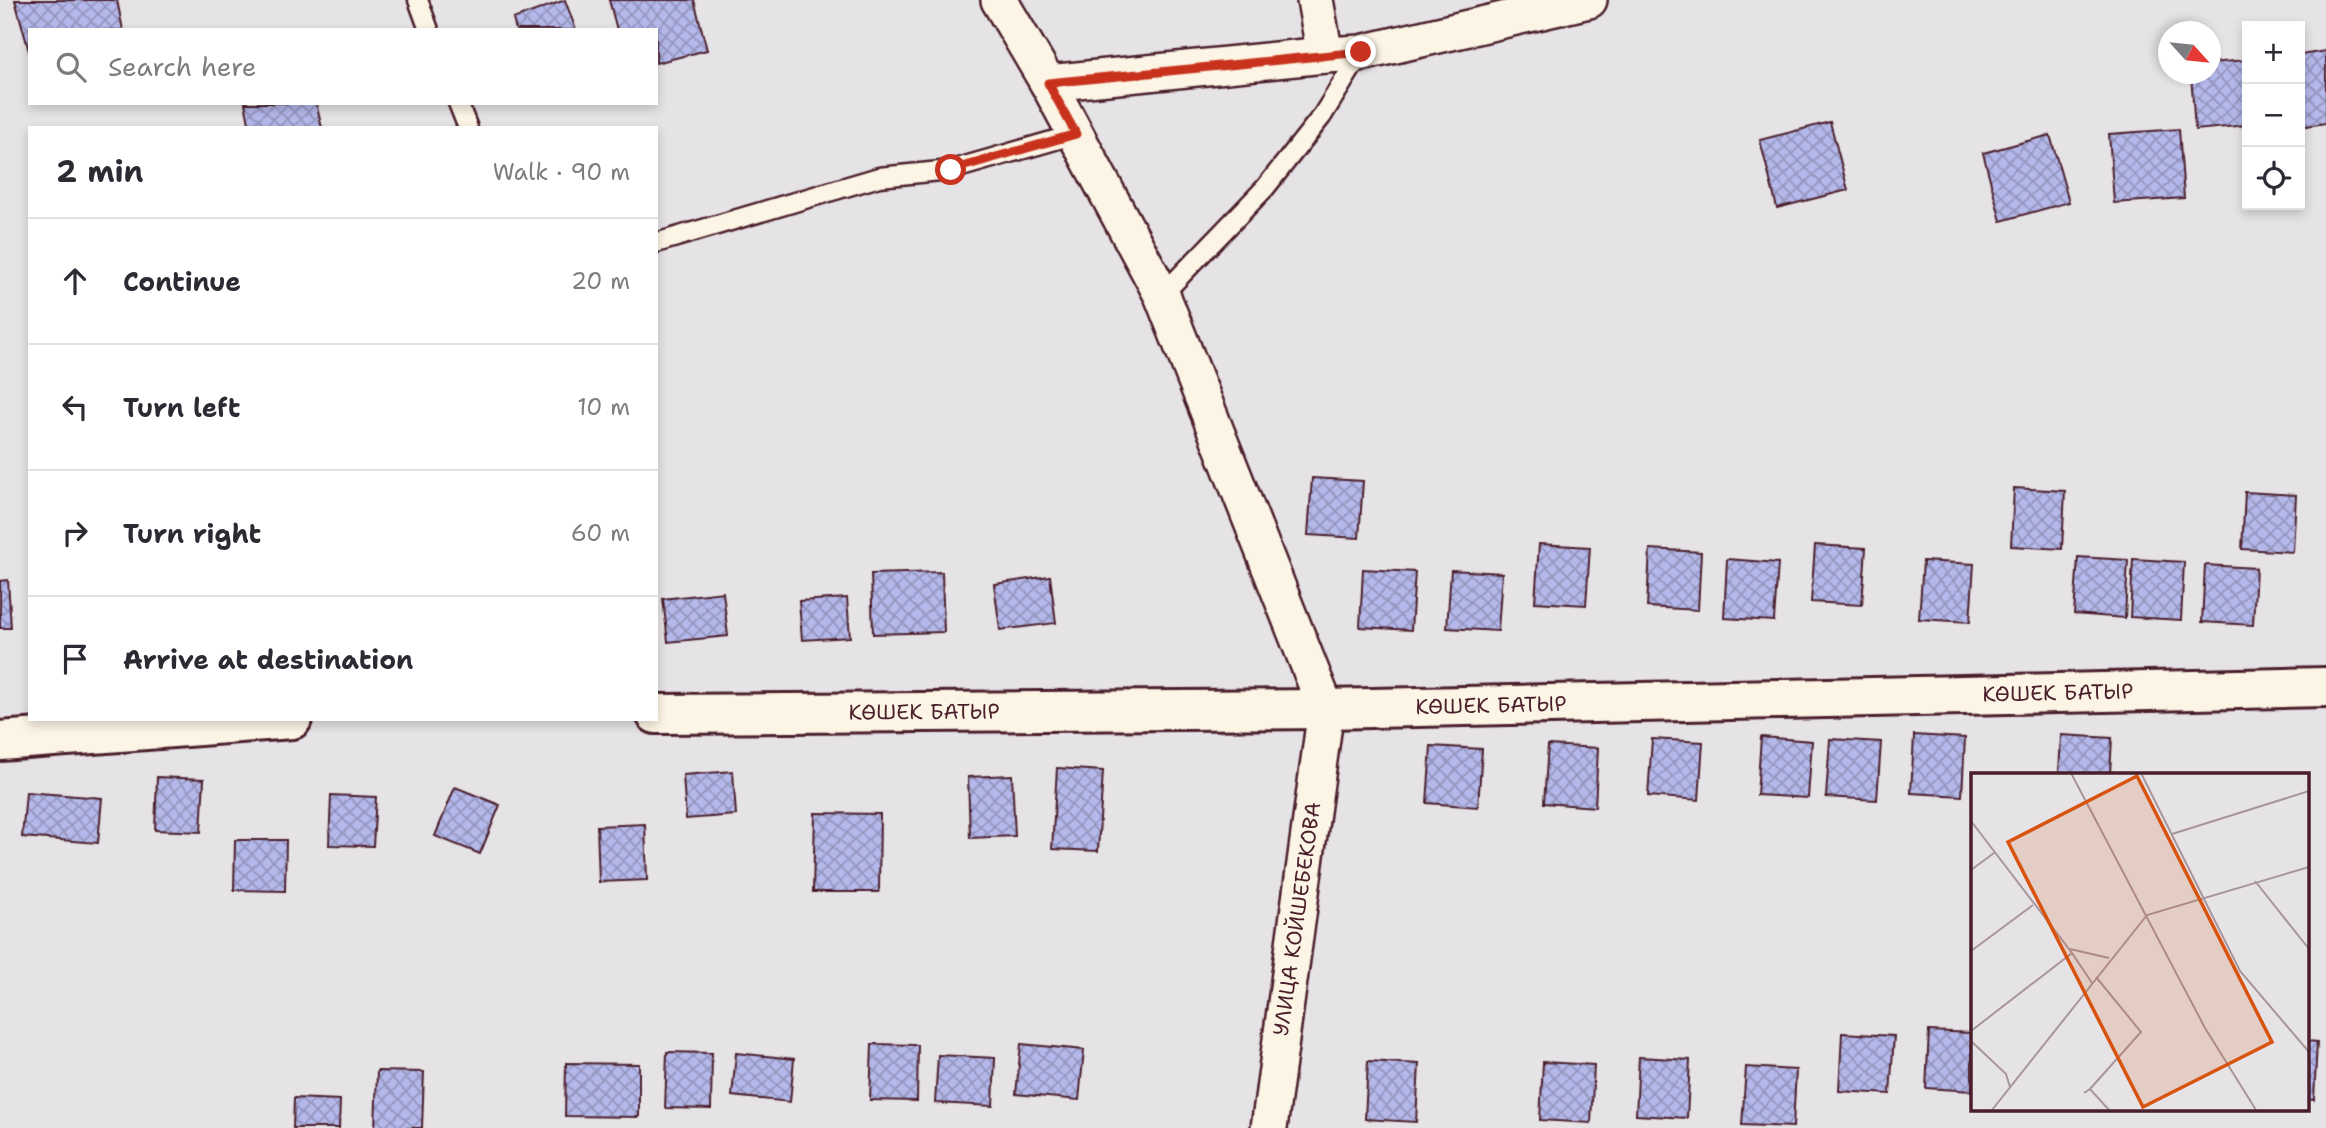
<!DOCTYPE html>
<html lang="en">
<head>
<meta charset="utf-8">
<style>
  body { margin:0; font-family:"Shantell Sans",sans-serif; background:#f7f7f7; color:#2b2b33 }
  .controls { position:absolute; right:21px; top:21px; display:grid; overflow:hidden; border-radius:0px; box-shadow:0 4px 10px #0003 }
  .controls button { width:63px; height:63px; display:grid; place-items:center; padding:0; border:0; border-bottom:2px solid #e1e1e2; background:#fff; color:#2b2b33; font:35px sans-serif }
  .compass { position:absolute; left:2158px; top:21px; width:63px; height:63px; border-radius:50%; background:#fff; box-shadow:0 4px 10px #0003; rotate:117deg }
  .stop { position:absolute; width:21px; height:21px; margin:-16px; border:5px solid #c8321e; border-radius:50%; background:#fff }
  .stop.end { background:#c8321e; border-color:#fff; box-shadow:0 2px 7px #0008 }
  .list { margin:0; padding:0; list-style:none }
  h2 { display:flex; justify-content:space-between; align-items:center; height:91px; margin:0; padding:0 28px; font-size:30px }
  h2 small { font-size:23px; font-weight:400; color:#7c7c81 }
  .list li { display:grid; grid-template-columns:46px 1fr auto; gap:21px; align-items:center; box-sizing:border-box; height:126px; padding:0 28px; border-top:2px solid #e1e1e2 }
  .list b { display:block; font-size:26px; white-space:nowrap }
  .list em { font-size:23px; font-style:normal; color:#7c7c81 }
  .icon { flex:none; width:38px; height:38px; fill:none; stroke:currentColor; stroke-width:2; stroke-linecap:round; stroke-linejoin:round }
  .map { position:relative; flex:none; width:2326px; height:1128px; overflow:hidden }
  .search { position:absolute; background:#fff; box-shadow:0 4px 10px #0003; left:28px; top:28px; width:630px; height:77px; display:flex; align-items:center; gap:18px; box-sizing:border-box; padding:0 24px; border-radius:0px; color:#7c7c81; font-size:26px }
  .panel { position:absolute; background:#fff; box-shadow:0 4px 10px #0003; left:28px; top:126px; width:630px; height:595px; border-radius:0px }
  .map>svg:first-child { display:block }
  .building { fill:url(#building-cross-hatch); stroke:#4a1f2b; stroke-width:2 }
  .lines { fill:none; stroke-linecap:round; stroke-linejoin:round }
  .service-casing { stroke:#4a1f2b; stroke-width:23 }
  .minor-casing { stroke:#4a1f2b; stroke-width:40 }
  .tertiary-casing { stroke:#4a1f2b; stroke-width:44 }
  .service { stroke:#fcf5e5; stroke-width:18 }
  .minor { stroke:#fcf5e5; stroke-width:35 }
  .tertiary { stroke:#fcf5e5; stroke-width:38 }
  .route { stroke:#c8321e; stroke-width:9 }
  .labels { text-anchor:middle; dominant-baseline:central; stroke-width:5; stroke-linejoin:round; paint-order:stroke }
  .street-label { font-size:21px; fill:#4a1f2b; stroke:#fcf5e5 }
  .inset-road { fill:none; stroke:#a8959b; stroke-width:2 }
  .view { fill:#d8530f; fill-opacity:0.15; stroke:#d8530f; stroke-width:3.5 }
  .inset-edge { fill:none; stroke:#4a1f2b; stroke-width:3.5 }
</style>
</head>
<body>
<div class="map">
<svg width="2326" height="1128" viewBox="0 0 2326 1128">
  <defs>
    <pattern id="building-cross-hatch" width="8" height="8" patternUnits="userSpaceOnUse" patternTransform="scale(1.75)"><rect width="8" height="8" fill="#b4b8ea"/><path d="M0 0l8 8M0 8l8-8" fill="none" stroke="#9495be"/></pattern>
  </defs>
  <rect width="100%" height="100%" fill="#e6e3e6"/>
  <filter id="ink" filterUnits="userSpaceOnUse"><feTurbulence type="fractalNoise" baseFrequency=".0143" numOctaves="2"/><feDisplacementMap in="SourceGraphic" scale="14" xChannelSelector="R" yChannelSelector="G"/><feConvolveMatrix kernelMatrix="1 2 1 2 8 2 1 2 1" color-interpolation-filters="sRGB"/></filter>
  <g filter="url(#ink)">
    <g class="building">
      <path d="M 15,0 L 117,0 L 123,30 L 30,30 L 30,55 Z"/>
      <path d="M 565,0 L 576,30 L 516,30 L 513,19 Z"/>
      <path d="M 609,0 L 694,0 L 707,50 L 656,63 L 656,30 L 617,30 Z"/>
      <path d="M 2326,51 L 2326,123 L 2300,127 L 2300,55 Z"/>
      <path d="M 2247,60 L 2247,125 L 2195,130 L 2191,74 L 2210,74 L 2210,63 Z"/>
      <path d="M 245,103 L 316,103 L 322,128 L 250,128 Z"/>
      <path d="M 1830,122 L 1848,190 L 1777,208 L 1760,140 Z"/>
      <path d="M 2179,129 L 2184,198 L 2114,203 L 2109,134 Z"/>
      <path d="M 2050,135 L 2069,202 L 2001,221 L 1983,153 Z"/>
      <path d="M 1312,478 L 1363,481 L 1359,538 L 1308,535 Z"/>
      <path d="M 2014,488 L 2065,491 L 2062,549 L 2011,546 Z"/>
      <path d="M 2245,492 L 2296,495 L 2293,552 L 2242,549 Z"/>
      <path d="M 1539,544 L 1590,547 L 1586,605 L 1535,602 Z"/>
      <path d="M 1815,545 L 1866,548 L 1862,605 L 1811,602 Z"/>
      <path d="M 1650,549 L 1701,552 L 1698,610 L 1647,607 Z"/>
      <path d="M 2078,557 L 2128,560 L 2125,618 L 2074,614 Z"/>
      <path d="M 1727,559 L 1778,563 L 1774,621 L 1724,618 Z"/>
      <path d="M 2133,559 L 2184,562 L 2181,620 L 2130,617 Z"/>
      <path d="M 1923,561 L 1974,564 L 1970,622 L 1919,619 Z"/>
      <path d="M 2205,565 L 2256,568 L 2253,625 L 2202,622 Z"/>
      <path d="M 1363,569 L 1415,572 L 1411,630 L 1360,627 Z"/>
      <path d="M 1451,570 L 1502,573 L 1498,631 L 1447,628 Z"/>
      <path d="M 942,572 L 944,632 L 873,634 L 871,574 Z"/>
      <path d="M 1050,576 L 1056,623 L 1000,630 L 994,584 Z"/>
      <path d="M 8,580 L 11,628 L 0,628 L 0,581 Z"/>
      <path d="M 723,592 L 728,636 L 668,642 L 663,599 Z"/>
      <path d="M 847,598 L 850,637 L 802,640 L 799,601 Z"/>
      <path d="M 1914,735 L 1965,738 L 1962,796 L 1911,793 Z"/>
      <path d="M 2061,735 L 2112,738 L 2110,774 L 2059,774 Z"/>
      <path d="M 1761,737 L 1812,741 L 1808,798 L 1757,795 Z"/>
      <path d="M 1652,739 L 1703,742 L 1699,800 L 1648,796 Z"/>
      <path d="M 1830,739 L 1881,742 L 1877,800 L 1826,797 Z"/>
      <path d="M 1548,745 L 1598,748 L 1595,807 L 1544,803 Z"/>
      <path d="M 1431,746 L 1482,749 L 1478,807 L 1427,803 Z"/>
      <path d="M 1057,768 L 1103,771 L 1098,851 L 1052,849 Z"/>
      <path d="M 733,771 L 736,815 L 686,819 L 683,775 Z"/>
      <path d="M 1012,775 L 1015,836 L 970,838 L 968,777 Z"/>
      <path d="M 157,777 L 204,779 L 201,832 L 155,830 Z"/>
      <path d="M 455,787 L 500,805 L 480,854 L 435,836 Z"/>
      <path d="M 26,792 L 102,798 L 98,843 L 22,837 Z"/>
      <path d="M 331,795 L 376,797 L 373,846 L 329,845 Z"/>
      <path d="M 815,813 L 880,814 L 879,892 L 813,892 Z"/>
      <path d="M 645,824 L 647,880 L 599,882 L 597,826 Z"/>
      <path d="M 235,840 L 286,840 L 285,891 L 234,890 Z"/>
      <path d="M 1929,1031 L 1972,1033 L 1972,1091 L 1926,1088 Z"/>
      <path d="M 1842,1033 L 1894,1036 L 1890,1094 L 1839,1091 Z"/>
      <path d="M 2307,1041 L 2317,1042 L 2314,1100 L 2307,1099 Z"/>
      <path d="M 872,1044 L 918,1045 L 917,1101 L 870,1100 Z"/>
      <path d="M 1021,1044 L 1084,1050 L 1079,1100 L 1016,1094 Z"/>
      <path d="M 667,1052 L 712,1053 L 711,1109 L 665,1108 Z"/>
      <path d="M 736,1053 L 794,1059 L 790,1102 L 732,1096 Z"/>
      <path d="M 938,1055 L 995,1058 L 993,1106 L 935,1103 Z"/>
      <path d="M 1639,1057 L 1690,1060 L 1687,1118 L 1636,1115 Z"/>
      <path d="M 1368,1061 L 1419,1064 L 1416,1122 L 1365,1119 Z"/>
      <path d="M 1543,1062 L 1594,1065 L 1591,1123 L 1540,1120 Z"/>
      <path d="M 566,1063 L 639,1064 L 639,1117 L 565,1116 Z"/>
      <path d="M 1746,1067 L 1796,1070 L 1793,1127 L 1742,1125 Z"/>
      <path d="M 377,1071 L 424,1072 L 422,1128 L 375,1128 Z"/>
      <path d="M 294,1098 L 340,1100 L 339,1128 L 293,1128 Z"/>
    </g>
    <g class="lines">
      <defs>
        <g id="service">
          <path d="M 418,0 L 429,30"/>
          <path d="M 458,103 L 468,128"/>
          <path d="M 656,243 L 879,177 L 951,170 L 1076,134"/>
          <path d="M 1162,295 L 1265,188 L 1322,116 L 1361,53"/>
        </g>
        <g id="minor">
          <path d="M 999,0 L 1048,83 L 1162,295 L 1326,709 L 1269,1128"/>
          <path d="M 1315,0 L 1325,55 L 1361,53 L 1589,0"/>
          <path d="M 1048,83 L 1325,55"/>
        </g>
        <g id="tertiary">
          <path id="s1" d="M 656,714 L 1326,709 L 2326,687"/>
          <path d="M 0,741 L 292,719"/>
        </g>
      </defs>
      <use href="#service" class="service-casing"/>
      <use href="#minor" class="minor-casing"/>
      <use href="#tertiary" class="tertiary-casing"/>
      <use href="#service" class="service"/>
      <use href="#minor" class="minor"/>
      <use href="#tertiary" class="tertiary"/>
    </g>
  </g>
  <g class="lines" filter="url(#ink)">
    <path class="route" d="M 951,170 L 1076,134 L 1048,83 L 1361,52"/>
  </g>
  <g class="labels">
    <g class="street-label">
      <text stroke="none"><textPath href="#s1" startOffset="1402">КӨШЕК БАТЫР</textPath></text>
      <text stroke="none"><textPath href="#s1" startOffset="835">КӨШЕК БАТЫР</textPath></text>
      <text stroke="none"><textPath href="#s1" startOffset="268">КӨШЕК БАТЫР</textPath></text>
      <text transform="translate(1297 919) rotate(-82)">УЛИЦА КОЙШЕБЕКОВА</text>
    </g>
  </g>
  <g transform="translate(1971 773)">
    <rect width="338" height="338" fill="#e6e3e6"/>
    <path class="inset-road" d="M 100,0 L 234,255 L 285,337M 170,0 L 269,198 L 338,279M 0,48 L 101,180 L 0,258M 201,61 L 338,18M 0,97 L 23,80M 284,108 L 338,176M 99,176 L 138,185M 0,178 L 62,132M 101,180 L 121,210M 0,268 L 35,301 L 39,314M 119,316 L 170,259 L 125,204M 113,320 L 119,316 L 138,337M 21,337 L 176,142 L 338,94"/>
    <path class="view" d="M 166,3 L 301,269 L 172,334 L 37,69 Z"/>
    <rect width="338" height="338" class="inset-edge"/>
  </g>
</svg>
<div class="controls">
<button>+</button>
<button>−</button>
<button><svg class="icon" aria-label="locate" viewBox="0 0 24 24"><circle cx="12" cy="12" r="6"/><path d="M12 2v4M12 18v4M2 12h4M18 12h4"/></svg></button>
</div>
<svg class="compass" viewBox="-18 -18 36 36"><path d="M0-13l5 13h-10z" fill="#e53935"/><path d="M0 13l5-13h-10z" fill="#7c7c81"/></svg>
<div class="stop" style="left:951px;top:170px"></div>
<div class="stop end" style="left:1361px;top:52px"></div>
<div class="search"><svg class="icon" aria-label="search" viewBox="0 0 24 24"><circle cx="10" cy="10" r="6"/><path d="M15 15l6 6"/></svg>Search here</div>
<section class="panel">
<h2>2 min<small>Walk · 90 m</small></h2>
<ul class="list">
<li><svg class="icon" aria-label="ahead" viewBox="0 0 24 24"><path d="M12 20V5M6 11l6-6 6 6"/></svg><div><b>Continue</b></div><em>20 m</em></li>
<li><svg class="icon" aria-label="left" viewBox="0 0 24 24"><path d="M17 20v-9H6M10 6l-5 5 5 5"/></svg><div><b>Turn left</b></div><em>10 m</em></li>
<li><svg class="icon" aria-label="right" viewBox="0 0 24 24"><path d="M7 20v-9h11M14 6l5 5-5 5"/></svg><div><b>Turn right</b></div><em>60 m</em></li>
<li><svg class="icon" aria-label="arrive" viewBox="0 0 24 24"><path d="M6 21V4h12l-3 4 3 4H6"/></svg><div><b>Arrive at destination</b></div></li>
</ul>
</section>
</div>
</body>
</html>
